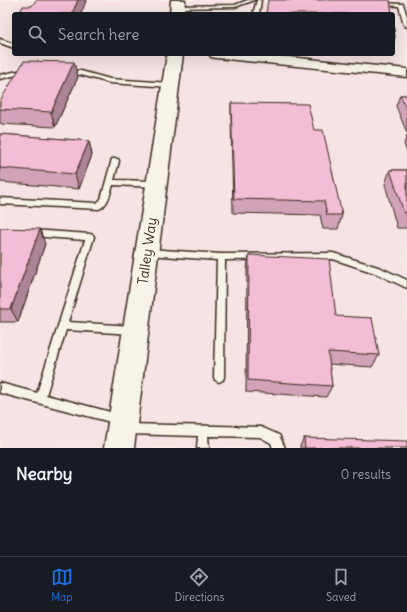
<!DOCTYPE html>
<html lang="en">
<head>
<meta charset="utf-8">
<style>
  body { margin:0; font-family:Delius,sans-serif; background:#242831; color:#f1f3f6 }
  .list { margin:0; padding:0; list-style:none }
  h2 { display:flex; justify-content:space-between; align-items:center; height:52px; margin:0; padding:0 16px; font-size:17px }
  h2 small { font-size:13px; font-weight:400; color:#9ea1a6 }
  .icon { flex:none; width:22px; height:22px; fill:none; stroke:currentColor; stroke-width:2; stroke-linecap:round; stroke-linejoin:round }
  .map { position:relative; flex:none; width:407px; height:448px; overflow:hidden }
  .search { position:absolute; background:#171b24; box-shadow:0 4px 16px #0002; left:12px; right:12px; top:12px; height:44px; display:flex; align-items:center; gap:10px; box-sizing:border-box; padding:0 14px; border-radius:4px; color:#9ea1a6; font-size:15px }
  .sheet { height:108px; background:#171b24 }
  nav { display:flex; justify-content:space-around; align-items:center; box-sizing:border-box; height:56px; border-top:1px solid #363941; background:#171b24; font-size:11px; color:#9ea1a6 }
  nav a { display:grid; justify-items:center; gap:2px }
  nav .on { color:#1a73e8 }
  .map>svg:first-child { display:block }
  .built { fill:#f6e3e3; fill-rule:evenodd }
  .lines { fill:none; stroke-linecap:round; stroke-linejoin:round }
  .service-casing { stroke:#3b2a1e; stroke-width:3 }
  .tertiary-casing { stroke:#3b2a1e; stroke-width:3 }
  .secondary-casing { stroke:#3b2a1e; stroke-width:3 }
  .service { fill:#f7f3e8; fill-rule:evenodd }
  .tertiary { fill:#f7f3e8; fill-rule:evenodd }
  .secondary { fill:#f7f3e8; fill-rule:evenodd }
  .wall { fill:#d2a3b8; stroke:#3b2a1e }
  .shaded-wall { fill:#ab8496; stroke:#3b2a1e }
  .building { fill:#f4bdd6; stroke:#3b2a1e }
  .labels { text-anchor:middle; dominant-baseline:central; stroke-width:4; stroke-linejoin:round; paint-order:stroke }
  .street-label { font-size:14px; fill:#3b2a1e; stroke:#f7f3e8 }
</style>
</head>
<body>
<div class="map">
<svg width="407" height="448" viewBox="0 0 407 448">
  <rect width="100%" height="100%" fill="#f7f3e8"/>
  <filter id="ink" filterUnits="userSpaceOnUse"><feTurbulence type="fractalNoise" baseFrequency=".025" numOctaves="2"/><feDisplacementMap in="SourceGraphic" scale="8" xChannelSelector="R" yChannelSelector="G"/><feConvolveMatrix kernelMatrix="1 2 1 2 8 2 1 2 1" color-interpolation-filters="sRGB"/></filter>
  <g filter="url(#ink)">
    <path class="built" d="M 0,0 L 407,0 L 407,448 L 0,448 ZM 14,14 L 393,14 L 393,54 L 14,54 Z"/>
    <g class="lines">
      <defs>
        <g id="service">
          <path d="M 248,0 L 255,0 L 235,7 L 177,8 L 175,7 L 177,6 L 235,5 Z"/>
          <path d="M 257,0 L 261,0 L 259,14 L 253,14 Z"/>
          <path d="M 378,3 L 403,4 L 407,16 L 407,27 L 404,25 L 399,6 L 380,5 L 378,5 Z"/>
          <path d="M 0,39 L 14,44 L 14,48 L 0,43 Z"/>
          <path d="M 27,69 L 30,71 L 29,72 L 0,79 L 0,75 Z"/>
          <path d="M 67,70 L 81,71 L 110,79 L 171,83 L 174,85 L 171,87 L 110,83 L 81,75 L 65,73 L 64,72 Z"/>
          <path d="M 112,159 L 118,159 L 119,161 L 114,180 L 156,181 L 160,184 L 156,187 L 113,185 C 110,194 108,205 99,209 L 0,204 L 0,198 L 97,203 L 101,199 Z"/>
          <path d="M 32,230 L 90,234 L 93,235 L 94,237 L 68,322 L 133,326 L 136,327 L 138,330 L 136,333 L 133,334 L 66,330 L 46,395 L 118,414 L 122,415 L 123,419 L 122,423 L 118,424 L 0,393 L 0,383 L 37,393 L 85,240 L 32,236 L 29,235 L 28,233 L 29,231 Z"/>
          <path d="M 148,249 L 221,254 L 333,253 L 381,268 L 407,280 L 407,288 L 375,273 L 333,259 L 225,260 L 224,377 L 223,380 L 219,382 L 215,380 L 214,377 L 217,260 L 148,255 L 145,254 L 144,252 L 145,250 Z"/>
          <path d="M 127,424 L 261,427 L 279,435 L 285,448 L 273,448 L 271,443 L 260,437 L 208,436 L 209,448 L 197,448 L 198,436 L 127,434 L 123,433 L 122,429 L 123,425 Z"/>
        </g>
        <path id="tertiary" d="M 209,54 L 259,54 L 407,69 L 407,77 L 216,58 L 211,57 Z"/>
        <g id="secondary">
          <path d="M 171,0 L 185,0 L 184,14 L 170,14 Z"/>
          <path d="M 167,54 L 183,54 L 134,448 L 104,448 Z"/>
        </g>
      </defs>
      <use href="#service" class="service-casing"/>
      <use href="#tertiary" class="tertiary-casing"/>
      <use href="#secondary" class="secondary-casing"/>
      <use href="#service" class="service"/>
      <use href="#tertiary" class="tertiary"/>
      <use href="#secondary" class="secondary"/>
    </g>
    <g class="wall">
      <path d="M 393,23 L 395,37 L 393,45 Z"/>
      <path d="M 78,77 L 55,127 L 1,124 L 0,121 L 0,101 Z"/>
      <path d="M 400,95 L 407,95 L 407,133 L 396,106 Z"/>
      <path d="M 231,103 L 314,130 L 342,215 L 338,229 L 323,229 L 320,215 L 233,213 L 231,117 Z"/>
      <path d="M 0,134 L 89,141 L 92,155 L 79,189 L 0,182 Z"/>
      <path d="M 407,136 L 407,152 L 404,144 Z"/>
      <path d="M 390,170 L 407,170 L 407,228 L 397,228 L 385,184 Z"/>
      <path d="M 0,228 L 45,244 L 18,322 L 0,322 Z"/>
      <path d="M 249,255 L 336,316 L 379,355 L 372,367 L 329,364 L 332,386 L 326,397 L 246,392 L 247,269 Z"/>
      <path d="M 304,438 L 407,448 L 300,448 L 300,446 Z"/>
    </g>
    <g class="shaded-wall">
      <path d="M 78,0 L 86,0 L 86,1 L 81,14 L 72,14 Z"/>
      <path d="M 74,62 L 78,77 L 55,127 L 51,112 Z"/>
      <path d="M 89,141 L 92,155 L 79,189 L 75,174 Z"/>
      <path d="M 40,229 L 45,244 L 18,322 L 11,309 Z"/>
    </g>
    <g class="building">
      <path d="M 36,0 L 78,0 L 72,14 L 19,14 L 23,6 L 32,6 Z"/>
      <path d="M 268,0 L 390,0 L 392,14 L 266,14 Z"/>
      <path d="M 393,23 L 395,37 L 393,37 Z"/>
      <path d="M 24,61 L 74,62 L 51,112 L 0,109 L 0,101 Z"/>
      <path d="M 400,95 L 407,95 L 407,111 Z"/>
      <path d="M 231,103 L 308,104 L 314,130 L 323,130 L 342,215 L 327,215 L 324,201 L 234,199 Z"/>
      <path d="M 0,134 L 89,141 L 75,174 L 0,168 Z"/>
      <path d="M 390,170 L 407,170 L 407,213 L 404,213 Z"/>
      <path d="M 0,228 L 40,229 L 11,309 L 0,309 Z"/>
      <path d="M 249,255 L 329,259 L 336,316 L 372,318 L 379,355 L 328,352 L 332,386 L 248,380 Z"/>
      <path d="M 304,438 L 407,441 L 407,448 L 305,448 Z"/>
    </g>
  </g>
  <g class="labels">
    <g class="street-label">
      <text transform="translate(147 251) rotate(-82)">Talley Way</text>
    </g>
  </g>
</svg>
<div class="search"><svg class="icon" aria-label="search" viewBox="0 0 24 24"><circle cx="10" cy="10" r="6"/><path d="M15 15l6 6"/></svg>Search here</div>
</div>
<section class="sheet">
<h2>Nearby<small>0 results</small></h2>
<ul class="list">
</ul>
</section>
<nav>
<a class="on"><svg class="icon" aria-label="map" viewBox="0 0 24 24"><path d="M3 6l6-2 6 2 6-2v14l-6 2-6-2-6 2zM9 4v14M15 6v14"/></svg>Map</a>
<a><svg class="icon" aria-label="directions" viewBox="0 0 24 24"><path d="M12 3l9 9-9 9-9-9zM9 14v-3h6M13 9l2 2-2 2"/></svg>Directions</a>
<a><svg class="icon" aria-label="saved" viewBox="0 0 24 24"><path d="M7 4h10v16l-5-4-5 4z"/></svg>Saved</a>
</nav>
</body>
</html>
